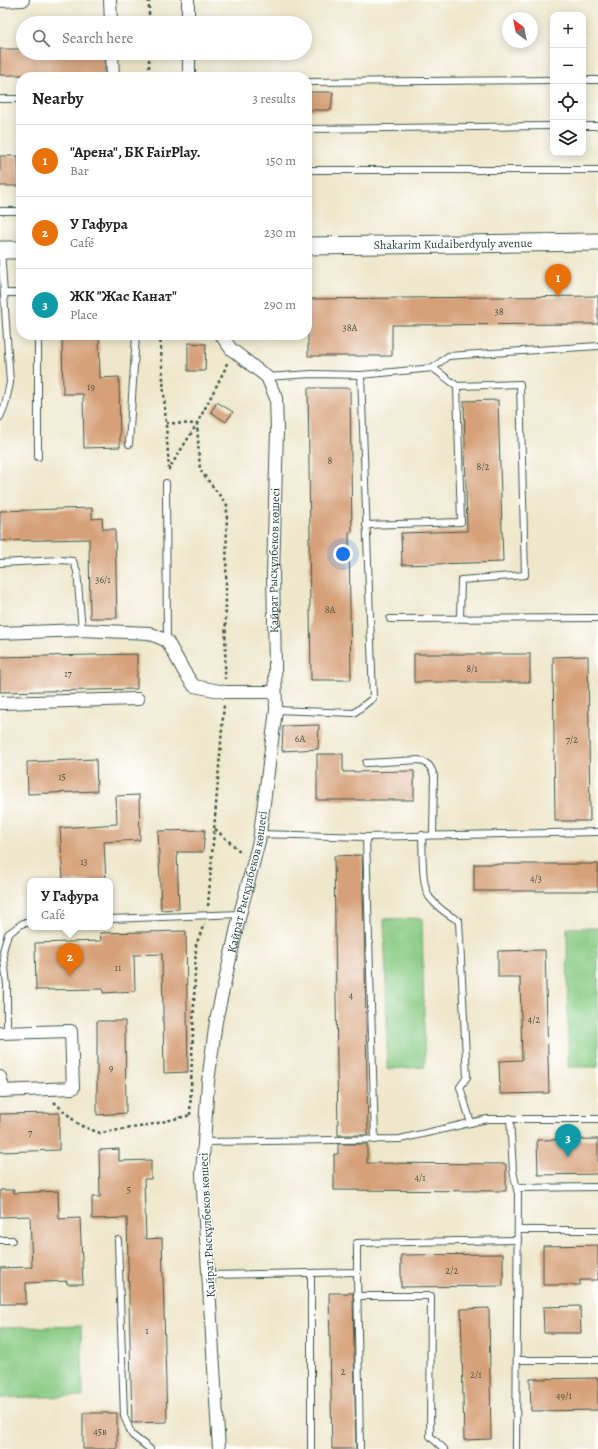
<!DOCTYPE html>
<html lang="en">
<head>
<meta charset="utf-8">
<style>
  body { margin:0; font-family:Alegreya,serif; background:#f2f2f2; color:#222 }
  .controls { position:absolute; right:12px; top:12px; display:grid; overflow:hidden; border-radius:8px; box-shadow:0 2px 10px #0003 }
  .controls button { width:36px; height:36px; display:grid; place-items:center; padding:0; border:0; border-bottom:1px solid #e0e0e0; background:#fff; color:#222; font:20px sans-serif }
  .compass { position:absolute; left:502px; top:12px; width:36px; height:36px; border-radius:50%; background:#fff; box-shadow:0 2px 10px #0003; rotate:328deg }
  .you { position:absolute; left:343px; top:554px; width:14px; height:14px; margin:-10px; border:3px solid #fff; border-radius:50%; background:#1a73e8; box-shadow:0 0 0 6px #1a73e833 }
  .badge { display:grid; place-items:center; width:26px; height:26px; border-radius:50%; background:#0b8043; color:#fff; font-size:13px; font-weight:700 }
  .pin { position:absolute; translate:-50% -33px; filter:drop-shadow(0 1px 2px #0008) }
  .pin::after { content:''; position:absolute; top:21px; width:14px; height:12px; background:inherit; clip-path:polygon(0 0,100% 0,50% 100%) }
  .popup { position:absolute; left:27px; top:878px; width:86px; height:52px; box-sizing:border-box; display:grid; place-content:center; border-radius:8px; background:#fff; filter:drop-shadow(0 1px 3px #0005); font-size:13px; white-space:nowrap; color:#767676 }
  .popup b { font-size:15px; color:#222 }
  .popup::after { content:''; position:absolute; left:50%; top:100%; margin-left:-8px; border:8px solid transparent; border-top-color:#fff }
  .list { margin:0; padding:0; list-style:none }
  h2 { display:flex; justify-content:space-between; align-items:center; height:52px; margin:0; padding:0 16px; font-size:17px }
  h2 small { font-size:13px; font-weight:400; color:#767676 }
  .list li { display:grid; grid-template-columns:26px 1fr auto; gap:12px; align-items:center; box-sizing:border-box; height:72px; padding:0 16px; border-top:1px solid #e0e0e0 }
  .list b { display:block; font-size:15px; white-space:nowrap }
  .list p { margin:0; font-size:13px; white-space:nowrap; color:#767676 }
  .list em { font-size:13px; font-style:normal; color:#767676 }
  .icon { flex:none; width:22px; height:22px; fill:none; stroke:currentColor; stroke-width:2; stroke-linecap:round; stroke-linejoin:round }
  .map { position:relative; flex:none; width:598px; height:1449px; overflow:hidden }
  .search { position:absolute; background:#fff; box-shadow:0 2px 10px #0003; left:16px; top:16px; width:296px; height:44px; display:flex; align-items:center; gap:10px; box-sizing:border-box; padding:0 14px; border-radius:22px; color:#767676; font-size:15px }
  .panel { position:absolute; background:#fff; box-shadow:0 2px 10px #0003; left:16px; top:72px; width:296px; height:268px; border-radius:16px }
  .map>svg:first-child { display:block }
  .green { fill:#88ca83; stroke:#54845c }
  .building { fill:#d6a179 }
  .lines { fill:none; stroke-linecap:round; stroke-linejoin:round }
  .lane-casing { stroke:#3e564b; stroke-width:8 }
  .street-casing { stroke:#3e564b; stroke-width:14 }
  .secondary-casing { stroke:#3e564b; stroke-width:19 }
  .path { stroke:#3e564b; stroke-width:2.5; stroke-dasharray:3 3; stroke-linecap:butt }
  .lane { stroke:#fff; stroke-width:6 }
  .street { stroke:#fff; stroke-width:12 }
  .secondary { stroke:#fff; stroke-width:17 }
  .labels { text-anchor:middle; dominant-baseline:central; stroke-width:3; stroke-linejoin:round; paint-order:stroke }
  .number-label { font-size:10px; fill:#4d5645 }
  .street-label { font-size:12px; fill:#1f3d34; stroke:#fff }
</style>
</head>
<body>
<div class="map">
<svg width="598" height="1449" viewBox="0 0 598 1449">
  <rect width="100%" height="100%" fill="#fff"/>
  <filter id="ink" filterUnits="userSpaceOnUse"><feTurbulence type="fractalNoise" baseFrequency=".025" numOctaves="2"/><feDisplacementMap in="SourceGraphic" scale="8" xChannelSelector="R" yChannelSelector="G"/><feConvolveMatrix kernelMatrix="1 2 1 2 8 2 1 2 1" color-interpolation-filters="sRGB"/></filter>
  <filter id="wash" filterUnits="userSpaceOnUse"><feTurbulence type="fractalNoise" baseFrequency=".012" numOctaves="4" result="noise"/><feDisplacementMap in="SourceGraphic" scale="16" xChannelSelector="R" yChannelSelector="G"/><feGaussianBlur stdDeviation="0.9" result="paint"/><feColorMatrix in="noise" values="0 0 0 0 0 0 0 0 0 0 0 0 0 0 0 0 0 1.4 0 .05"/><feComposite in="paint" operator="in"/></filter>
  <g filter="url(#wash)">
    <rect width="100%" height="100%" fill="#eee7cb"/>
    <g class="green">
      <path d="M 422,918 L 425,1067 L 387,1069 L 387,1016 L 384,919 Z"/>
      <path d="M 567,928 L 598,928 L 598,1067 L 568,1067 Z"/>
      <path d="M 81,1326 L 83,1396 L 0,1398 L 0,1328 Z"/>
    </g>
    <g id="blocks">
      <g class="building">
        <path d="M 0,49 L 23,49 L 23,53 L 105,53 L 105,75 L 0,75 Z"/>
        <path d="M 307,92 L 333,92 L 331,110 L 307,110 Z"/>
        <path d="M 0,156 L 18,156 L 19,186 L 0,186 Z"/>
        <path d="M 598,296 L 598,324 L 392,325 L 392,356 L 308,356 L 308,299 Z"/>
        <path d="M 62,335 L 99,335 L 100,378 L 119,377 L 120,447 L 84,448 L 83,394 L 63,394 Z"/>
        <path d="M 188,343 L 206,344 L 205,371 L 188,371 Z"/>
        <path d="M 308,388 L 350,388 L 352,532 L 349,532 L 351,680 L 311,680 L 309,538 L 310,538 Z"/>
        <path d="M 498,400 L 503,562 L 402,565 L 401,533 L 467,531 L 464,401 Z"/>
        <path d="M 217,402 L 233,412 L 226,422 L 211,412 Z"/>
        <path d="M 92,508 L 92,519 L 102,518 L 103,529 L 115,529 L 117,618 L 90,618 L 89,539 L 0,541 L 0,511 Z"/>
        <path d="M 137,654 L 137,689 L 0,692 L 0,657 Z"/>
        <rect x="414" y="654" width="116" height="28"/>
        <path d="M 588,656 L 590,821 L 555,821 L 553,657 Z"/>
        <path d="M 319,725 L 318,749 L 282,751 L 283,726 Z"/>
        <path d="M 317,754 L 343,754 L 343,772 L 414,771 L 414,800 L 317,800 Z"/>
        <path d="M 96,759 L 97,791 L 28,794 L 27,762 Z"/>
        <path d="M 139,795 L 140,840 L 104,842 L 106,881 L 63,881 L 60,828 L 117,824 L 116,796 Z"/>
        <path d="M 205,830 L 203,852 L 177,852 L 179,909 L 161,910 L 158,831 Z"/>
        <path d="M 362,855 L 365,966 L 368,1135 L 338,1135 L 334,856 Z"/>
        <rect x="474" y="864" width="124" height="27"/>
        <path d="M 186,931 L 188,1072 L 164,1073 L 162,954 L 134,955 L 135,991 L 103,993 L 103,989 L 36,990 L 35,943 L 101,941 L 100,933 Z"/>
        <path d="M 545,950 L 549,1093 L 500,1094 L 499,1061 L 522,1060 L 520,977 L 498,977 L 498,951 Z"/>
        <path d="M 97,1021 L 125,1021 L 126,1113 L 97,1115 Z"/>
        <path d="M 59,1113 L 59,1150 L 0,1152 L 0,1114 Z"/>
        <path d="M 598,1139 L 598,1174 L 538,1175 L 537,1140 Z"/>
        <path d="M 338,1144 L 367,1144 L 367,1163 L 506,1164 L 506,1191 L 334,1190 L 334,1154 L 338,1154 Z"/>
        <path d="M 119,1149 L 119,1161 L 151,1160 L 151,1179 L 144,1179 L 146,1239 L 162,1238 L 167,1422 L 132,1423 L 127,1218 L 92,1219 L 92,1197 L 100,1197 L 99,1150 Z"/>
        <path d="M 0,1190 L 14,1190 L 14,1193 L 58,1191 L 59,1219 L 80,1218 L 83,1284 L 67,1284 L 67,1281 L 26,1283 L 26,1304 L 0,1304 L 0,1268 L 32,1267 L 30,1216 L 0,1217 Z"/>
        <path d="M 598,1245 L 598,1280 L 580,1280 L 580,1285 L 543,1285 L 543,1246 Z"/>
        <path d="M 503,1254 L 503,1286 L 401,1287 L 401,1255 Z"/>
        <path d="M 329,1293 L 353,1293 L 356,1449 L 332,1449 Z"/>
        <path d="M 580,1306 L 581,1333 L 544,1333 L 543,1307 Z"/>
        <path d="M 489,1308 L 491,1439 L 464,1440 L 461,1309 Z"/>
        <path d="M 598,1378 L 598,1410 L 531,1411 L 530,1379 Z"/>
        <rect x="83" y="1413" width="34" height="36"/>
      </g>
    </g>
  </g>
  <g filter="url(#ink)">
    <use href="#blocks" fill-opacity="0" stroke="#3e564b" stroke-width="1"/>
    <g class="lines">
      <defs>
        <g id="lane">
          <path d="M 583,80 L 598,80"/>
          <path d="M 307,82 L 553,80"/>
          <path d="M 0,99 L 21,99"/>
          <path d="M 583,126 L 598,126"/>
          <path d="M 307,129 L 553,126"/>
          <path d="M 307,170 L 598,170"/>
          <path d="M 0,211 L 21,211"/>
          <path d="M 4,293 L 21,293"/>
          <path d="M 38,335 L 38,457"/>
          <path d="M 433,368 L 457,386 L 520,384 L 525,575 L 461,580 L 460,618"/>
          <path d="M 267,377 L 311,374 L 361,375 L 433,368 L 448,356 L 598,346"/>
          <path d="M 0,417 L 5,405 L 10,383 L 1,250"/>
          <path d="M 129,444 L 136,335"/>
          <path d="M 166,483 L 167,641"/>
          <path d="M 366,525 L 461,522 L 457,386"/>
          <path d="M 0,563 L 60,560 L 73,561 L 77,571 L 82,630"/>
          <path d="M 390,619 L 598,618"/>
          <path d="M 276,710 L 354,713 L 373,698 L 361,375"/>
          <path d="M 366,763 L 419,760 C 428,763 431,766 434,776 L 433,835"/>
          <path d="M 260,834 L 366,837 L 598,832"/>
          <path d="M 422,835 C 423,851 421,886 430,898 C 438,908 448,915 459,921 L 467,1077 L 460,1087 L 471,1123"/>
          <path d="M 366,837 L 375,1140"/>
          <path d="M 110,919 L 240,914"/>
          <path d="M 7,1033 L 7,985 L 3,951 L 8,934 L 23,923 L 30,923"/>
          <path d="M 510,1118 L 513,1171 L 518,1194 L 516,1449"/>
          <path d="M 204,1142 L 400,1139 L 487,1119 L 598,1119"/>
          <path d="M 517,1188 L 598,1187"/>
          <path d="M 518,1230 L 598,1230"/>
          <path d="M 0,1240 L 12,1240"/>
          <path d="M 118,1240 L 124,1416 L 132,1435 L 150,1449"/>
          <path d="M 357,1272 L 360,1449"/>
          <path d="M 311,1273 L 311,1449"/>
          <path d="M 209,1275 L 357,1272 L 357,1243 L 518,1240"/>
          <path d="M 357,1296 L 431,1296 L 430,1436 L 444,1449"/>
          <path d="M 517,1360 L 598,1360"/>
        </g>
        <g id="street">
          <path d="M 110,0 L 111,23"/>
          <path d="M 188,0 L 188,23"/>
          <path d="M 0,1 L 23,0"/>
          <path d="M 112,53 L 113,77"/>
          <path d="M 189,53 L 189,77"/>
          <path d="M 0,633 L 82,630 L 149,633 L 167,641 L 185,673 L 194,686 L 225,692 L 275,692"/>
          <path d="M 0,703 L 138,699"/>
          <path d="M 0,1033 L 71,1031 L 73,1088 L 0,1091"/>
          <path d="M 0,1077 L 4,1091"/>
          <path id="s1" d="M 219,1449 L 202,1174 L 208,1082 L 216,1021 L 240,914 L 259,841 L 276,710 L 273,576 L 277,430 L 276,398 L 267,377 L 231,349 L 221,335"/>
        </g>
        <g id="secondary">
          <path id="s2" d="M 307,246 L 598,242"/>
          <path d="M 0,250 L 21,250"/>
        </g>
      </defs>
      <use href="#lane" class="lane-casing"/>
      <use href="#street" class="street-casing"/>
      <use href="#secondary" class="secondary-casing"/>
      <g class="path">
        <path d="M 149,0 L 149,23"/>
        <path d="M 149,53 L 149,77"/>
        <path d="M 160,335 L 169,469 L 197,424 L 200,470 L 227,505 L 225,679"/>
        <path d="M 166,423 L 197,424 L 225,369 L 227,363"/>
        <path d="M 215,829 L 242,853"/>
        <path d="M 208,906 L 224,704"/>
        <path d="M 54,1102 L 79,1125 L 100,1133 L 145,1126 L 191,1115"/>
        <path d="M 190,1115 L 196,945 L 204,924"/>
      </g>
      <use href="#lane" class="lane"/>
      <use href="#street" class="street"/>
      <use href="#secondary" class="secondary"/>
    </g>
  </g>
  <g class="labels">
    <g class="number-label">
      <text x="499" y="311">38</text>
      <text x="350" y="327">38А</text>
      <text x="91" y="386">19</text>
      <text x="330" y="460">8</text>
      <text x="483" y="466">8/2</text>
      <text x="103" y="579">36/1</text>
      <text x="330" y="609">8А</text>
      <text x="472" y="668">8/1</text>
      <text x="68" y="673">17</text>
      <text x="300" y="738">6А</text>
      <text x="572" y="739">7/2</text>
      <text x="62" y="776">15</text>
      <text x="84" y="861">13</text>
      <text x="536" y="878">4/3</text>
      <text x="118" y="967">11</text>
      <text x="351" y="995">4</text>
      <text x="534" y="1019">4/2</text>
      <text x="111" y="1067">9</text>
      <text x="30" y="1132">7</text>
      <text x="420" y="1177">4/1</text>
      <text x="129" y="1189">5</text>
      <text x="452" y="1270">2/2</text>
      <text x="147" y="1330">1</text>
      <text x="343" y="1371">2</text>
      <text x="476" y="1374">2/1</text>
      <text x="564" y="1395">49/1</text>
      <text x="100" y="1431">45в</text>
    </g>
    <g class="street-label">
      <text stroke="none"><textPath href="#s2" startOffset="146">Shakarim Kudaiberdyuly avenue</textPath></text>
      <text stroke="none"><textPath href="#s1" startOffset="896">Қайрат Рысқұлбеков көшесі</textPath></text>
      <text stroke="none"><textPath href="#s1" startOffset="572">Қайрат Рысқұлбеков көшесі</textPath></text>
      <text transform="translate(207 1225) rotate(-93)">Қайрат Рысқұлбеков көшесі</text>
    </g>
  </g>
</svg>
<div class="controls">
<button>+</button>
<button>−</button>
<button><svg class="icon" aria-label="locate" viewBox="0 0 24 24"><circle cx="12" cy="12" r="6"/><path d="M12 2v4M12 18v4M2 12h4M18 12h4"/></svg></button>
<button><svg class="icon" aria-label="layers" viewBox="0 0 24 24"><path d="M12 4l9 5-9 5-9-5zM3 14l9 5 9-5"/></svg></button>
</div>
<svg class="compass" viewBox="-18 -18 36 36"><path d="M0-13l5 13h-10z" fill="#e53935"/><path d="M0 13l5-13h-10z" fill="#767676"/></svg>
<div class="you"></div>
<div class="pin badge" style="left:558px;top:297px;background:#e8710a">1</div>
<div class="pin badge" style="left:70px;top:976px;background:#e8710a">2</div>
<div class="popup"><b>У Гафура</b>Café</div>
<div class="pin badge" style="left:568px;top:1157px;background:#0f9aa8">3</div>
<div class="search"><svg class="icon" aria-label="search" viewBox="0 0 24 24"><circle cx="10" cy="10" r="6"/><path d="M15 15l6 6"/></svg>Search here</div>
<section class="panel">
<h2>Nearby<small>3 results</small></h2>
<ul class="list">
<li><span class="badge" style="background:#e8710a">1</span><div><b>&quot;Арена&quot;, БК FairPlay.</b><p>Bar</p></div><em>150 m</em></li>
<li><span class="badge" style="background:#e8710a">2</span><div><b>У Гафура</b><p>Café</p></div><em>230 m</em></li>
<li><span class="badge" style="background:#0f9aa8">3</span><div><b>ЖК &quot;Жас Канат&quot;</b><p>Place</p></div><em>290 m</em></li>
</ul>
</section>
</div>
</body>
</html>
